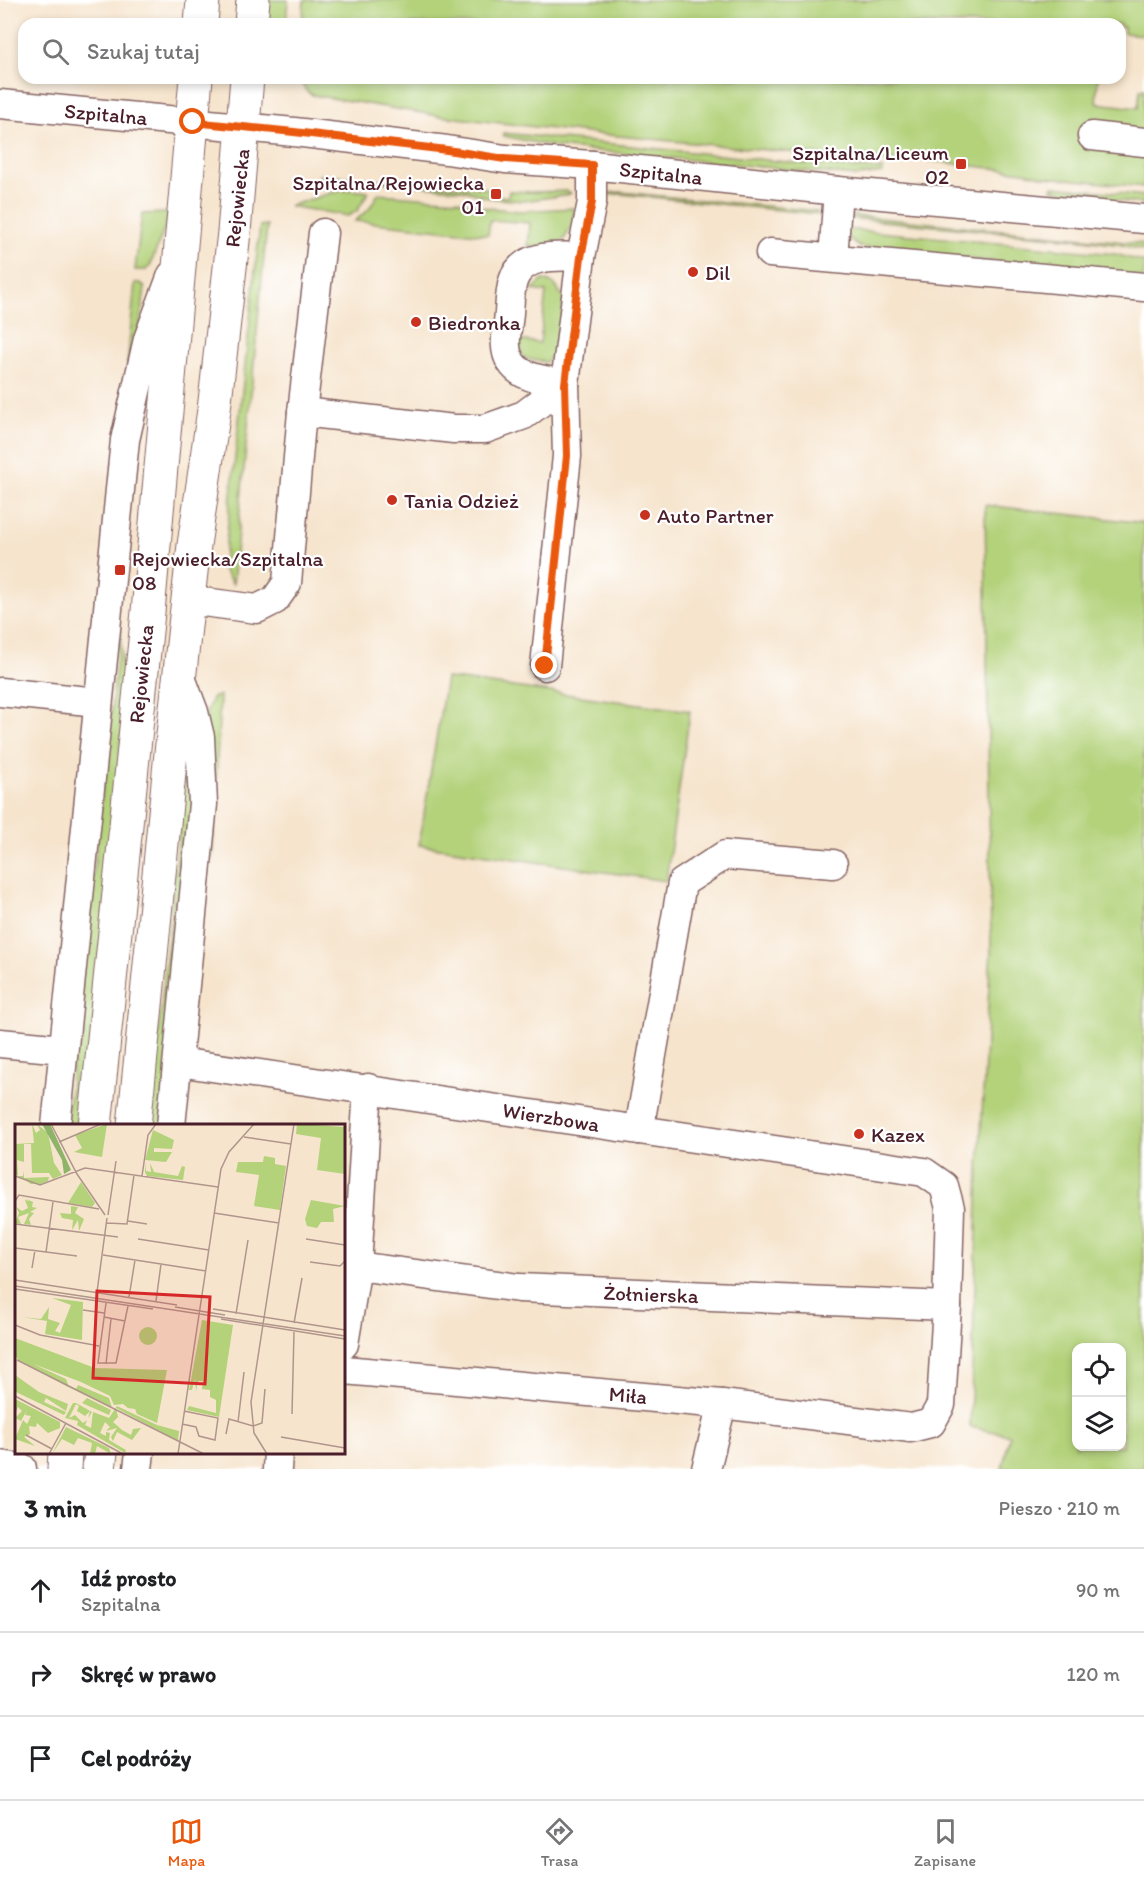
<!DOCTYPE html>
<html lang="pl">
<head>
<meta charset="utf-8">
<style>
  body { margin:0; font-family:Itim,sans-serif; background:#f2f2f2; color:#202124 }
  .controls { position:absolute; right:18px; bottom:18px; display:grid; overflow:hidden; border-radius:12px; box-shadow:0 3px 9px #0003 }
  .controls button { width:54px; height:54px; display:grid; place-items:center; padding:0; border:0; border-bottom:2px solid #e0e0e0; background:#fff; color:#202124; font:30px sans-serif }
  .stop { position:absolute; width:18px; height:18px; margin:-14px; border:4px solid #ea580c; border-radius:50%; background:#fff }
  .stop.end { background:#ea580c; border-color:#fff; box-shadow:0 2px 6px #0008 }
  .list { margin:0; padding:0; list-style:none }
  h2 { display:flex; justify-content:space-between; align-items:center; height:78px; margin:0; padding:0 24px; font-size:26px }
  h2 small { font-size:20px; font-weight:400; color:#757577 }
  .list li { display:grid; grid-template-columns:39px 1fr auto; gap:18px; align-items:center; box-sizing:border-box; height:84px; padding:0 24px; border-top:2px solid #e0e0e0 }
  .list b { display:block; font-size:22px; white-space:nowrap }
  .list p { margin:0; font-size:20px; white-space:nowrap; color:#757577 }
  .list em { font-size:20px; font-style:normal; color:#757577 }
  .icon { flex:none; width:33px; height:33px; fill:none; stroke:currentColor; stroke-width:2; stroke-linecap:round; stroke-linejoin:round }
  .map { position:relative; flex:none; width:1144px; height:1469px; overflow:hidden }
  .search { position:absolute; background:#fff; box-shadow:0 3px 9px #0003; left:18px; right:18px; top:18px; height:66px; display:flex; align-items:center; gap:15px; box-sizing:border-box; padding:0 21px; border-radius:18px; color:#757577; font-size:22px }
  .sheet { height:330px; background:#fff }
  nav { display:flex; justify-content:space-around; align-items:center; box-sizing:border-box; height:84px; border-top:2px solid #e0e0e0; background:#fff; font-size:16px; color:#757577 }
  nav a { display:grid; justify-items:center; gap:3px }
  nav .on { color:#ea580c }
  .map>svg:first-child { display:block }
  .green { fill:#b3d27a; stroke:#7e7852; stroke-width:1.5; fill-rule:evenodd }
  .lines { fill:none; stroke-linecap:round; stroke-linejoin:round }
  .minor-casing { stroke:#866463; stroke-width:31 }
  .highway-casing { stroke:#866463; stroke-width:35 }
  .minor { stroke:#fff; stroke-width:28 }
  .highway { stroke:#fff; stroke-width:33 }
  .route { stroke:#ea580c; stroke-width:8 }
  .poi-dot { fill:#c8321e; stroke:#fff; stroke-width:2 }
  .labels { text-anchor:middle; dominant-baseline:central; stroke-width:4.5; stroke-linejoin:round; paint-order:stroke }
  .street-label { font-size:21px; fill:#4a1f2b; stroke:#fff }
  .poi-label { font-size:21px; fill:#4a1f2b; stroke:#fff; text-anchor:start }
  .inset-road { fill:none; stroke:#b1958c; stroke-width:1.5 }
  .view { fill:#d62828; fill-opacity:0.15; stroke:#d62828; stroke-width:3 }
  .inset-edge { fill:none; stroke:#4a1f2b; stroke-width:3 }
</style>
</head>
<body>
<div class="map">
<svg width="1144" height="1469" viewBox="0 0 1144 1469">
  <rect width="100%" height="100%" fill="#fff"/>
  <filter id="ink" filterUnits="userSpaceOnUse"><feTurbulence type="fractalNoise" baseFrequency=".0167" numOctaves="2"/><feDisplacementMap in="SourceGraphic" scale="12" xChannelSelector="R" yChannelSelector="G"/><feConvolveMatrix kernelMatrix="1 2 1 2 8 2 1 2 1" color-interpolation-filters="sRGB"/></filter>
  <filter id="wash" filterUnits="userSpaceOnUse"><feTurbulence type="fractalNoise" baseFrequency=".008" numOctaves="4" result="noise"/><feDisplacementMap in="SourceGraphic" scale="24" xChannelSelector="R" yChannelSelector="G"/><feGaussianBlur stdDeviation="1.35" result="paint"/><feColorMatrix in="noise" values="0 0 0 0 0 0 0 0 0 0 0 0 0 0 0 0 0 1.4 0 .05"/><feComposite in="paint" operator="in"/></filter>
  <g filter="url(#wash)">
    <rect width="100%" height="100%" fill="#f6e4cc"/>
    <g class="green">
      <path d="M 270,0 L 288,0 L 286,24 L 265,24 Z"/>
      <path d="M 304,0 L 1144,0 L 1144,35 L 1124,33 L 1124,27 L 1120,27 L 1120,24 L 302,24 Z"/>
      <path d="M 302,78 L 1098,78 L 1096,103 L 1138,108 L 1140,89 L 1144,89 L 1144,134 L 1080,127 L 1087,139 L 1144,155 L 1144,187 L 1046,177 L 1024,172 L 924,160 L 904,159 L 885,161 L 597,134 L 440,116 L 313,95 C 304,91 303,87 302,78 Z"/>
      <path d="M 503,133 L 846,168 L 883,169 L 883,173 L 857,176 L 556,147 L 503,136 Z"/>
      <path d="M 320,175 L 491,189 L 491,195 L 508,197 L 509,191 L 534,192 L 567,191 L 571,193 L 567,195 L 523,201 L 511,200 L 490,198 L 463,190 L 353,179 L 311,186 Z"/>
      <path d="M 1053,186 L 1144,196 L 1144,204 L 1079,196 L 1052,189 Z"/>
      <path d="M 349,190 L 369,192 L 357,211 L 348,216 L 289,206 L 331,193 Z"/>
      <path d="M 620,192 L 817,211 L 818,214 L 620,194 L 609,195 L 608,193 Z"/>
      <path d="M 378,194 L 458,200 L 480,207 L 519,211 L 574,208 L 573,222 L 564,240 L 543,248 L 528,246 L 530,223 L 490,220 L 488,235 L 355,221 L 369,209 Z"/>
      <path d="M 168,213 L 168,219 L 150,266 L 146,270 L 135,270 L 142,214 Z"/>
      <path d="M 849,215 L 1144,244 L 1144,250 L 1122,245 L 1076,239 L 849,218 Z"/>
      <path d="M 267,225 L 233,584 L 223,569 L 260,226 Z"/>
      <path d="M 845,229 L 1115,254 L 1144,262 L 1144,278 L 860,247 C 853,243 847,237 845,229 Z"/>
      <path d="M 543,280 L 554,284 L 564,298 L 558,350 L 546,362 L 527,359 L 522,356 L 518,340 L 540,343 L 546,292 L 532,290 Z"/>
      <path d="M 135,283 L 141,283 L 145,288 L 139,333 L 127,365 Z"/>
      <path d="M 985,505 L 1144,523 L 1144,1469 L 1002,1469 L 1010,1435 L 970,1427 L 979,1169 L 991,949 ZM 1076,1348 L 1122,1348 L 1122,1446 L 1076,1446 Z"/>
      <path d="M 120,630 L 125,697 L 84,1125 L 66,1126 Z"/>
      <path d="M 446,678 L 690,711 L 666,881 L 419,845 Z"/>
      <path d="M 220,695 L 213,852 L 207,865 L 206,713 L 212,698 Z"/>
      <path d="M 187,754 L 194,812 L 163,1125 L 149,1126 Z"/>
    </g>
  </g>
  <g filter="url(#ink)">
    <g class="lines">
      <defs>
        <g id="minor">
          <path d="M 0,104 L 294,132 L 447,150 L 505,159 L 592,165 L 838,191 L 1144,219"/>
          <path d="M 1092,136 L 1144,142"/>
          <path d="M 770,253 L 1144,287"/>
          <path d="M 833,258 L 838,191"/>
          <path d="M 302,412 L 454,429 L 485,429 L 524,415 L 565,384 L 581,257 L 592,202 L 592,165"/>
          <path d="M 188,600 L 257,609 L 275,600 L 287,583 L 302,412 L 323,233"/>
          <path d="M 545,666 L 567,456 L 565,384 C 547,380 521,379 511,362 C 503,350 506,336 508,322 C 510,309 509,294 513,281 C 522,253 558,256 581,257"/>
          <path d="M 0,692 L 98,702"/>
          <path d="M 0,1043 L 63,1049"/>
          <path d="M 178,1062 L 924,1172 L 944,1186 L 950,1208 L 947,1306 L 941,1405 L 931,1423 L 911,1428 L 722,1404 L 344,1370"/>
          <path d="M 56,1126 L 125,440 L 148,339 L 172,275"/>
          <path d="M 171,1126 L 203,804 L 200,737 L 194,712 L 180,675"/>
          <path d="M 639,1130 L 682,883 L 725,855 L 833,864"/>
          <path d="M 357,1266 L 519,1288 L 947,1306"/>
          <path d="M 344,1344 L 357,1266 L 368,1088"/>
          <path d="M 0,1465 L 22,1468"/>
          <path d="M 138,1469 L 140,1452"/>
          <path d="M 277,1469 L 278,1452"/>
          <path d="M 706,1469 L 722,1404"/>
        </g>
        <g id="highway">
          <path d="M 201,24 L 203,0"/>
          <path d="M 251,24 L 253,0"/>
          <path d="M 95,1126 L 148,612 L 196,78"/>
          <path d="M 134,1126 L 171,753 L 194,545 L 214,410 L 234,232 L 247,78"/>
          <path d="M 64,1469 L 65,1452"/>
          <path d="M 99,1469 L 101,1452"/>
        </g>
      </defs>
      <use href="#minor" class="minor-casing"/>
      <use href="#highway" class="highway-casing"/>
      <use href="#minor" class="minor"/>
      <use href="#highway" class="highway"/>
    </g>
  </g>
  <g class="lines" filter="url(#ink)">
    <path class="route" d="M 193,122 L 294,132 L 447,150 L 505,159 L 592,165 L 592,202 L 581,257 L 565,384 L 567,456 L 545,666"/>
  </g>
  <g class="poi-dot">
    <rect x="955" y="158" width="12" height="12" rx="3"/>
    <rect x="490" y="188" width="12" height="12" rx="3"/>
    <circle cx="693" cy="272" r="6"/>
    <circle cx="416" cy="322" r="6"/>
    <circle cx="392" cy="500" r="6"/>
    <circle cx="645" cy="515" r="6"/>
    <rect x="114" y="564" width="12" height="12" rx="3"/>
    <circle cx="859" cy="1134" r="6"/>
  </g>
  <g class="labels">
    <g class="street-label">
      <text transform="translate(106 114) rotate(5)">Szpitalna</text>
      <text transform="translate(661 173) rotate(6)">Szpitalna</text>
      <text transform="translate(237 198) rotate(-84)">Rejowiecka</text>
      <text transform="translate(141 674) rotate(-84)">Rejowiecka</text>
      <text transform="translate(551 1117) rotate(9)">Wierzbowa</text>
      <text transform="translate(651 1294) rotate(2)">Żołnierska</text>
      <text transform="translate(628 1395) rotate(5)">Miła</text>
    </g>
    <g class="poi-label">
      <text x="949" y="152" text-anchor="end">Szpitalna/Liceum<tspan x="949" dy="24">02</tspan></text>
      <text x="484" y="182" text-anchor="end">Szpitalna/Rejowiecka<tspan x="484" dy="24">01</tspan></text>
      <text x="705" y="272">Dil</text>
      <text x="428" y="322">Biedronka</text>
      <text x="404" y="500">Tania Odzież</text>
      <text x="657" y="515">Auto Partner</text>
      <text x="132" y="558">Rejowiecka/Szpitalna<tspan x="132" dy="24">08</tspan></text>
      <text x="871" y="1134">Kazex</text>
    </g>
  </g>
  <g transform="translate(15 1124)">
    <rect width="330" height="330" fill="#f6e4cc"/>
    <path d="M 17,0 L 21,9 L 25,6 L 22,0 L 33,9 L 39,39 L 47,51 L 38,55 L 34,49 L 17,49 L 16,20 L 9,20 L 9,38 L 2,36 L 3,52 L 8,52 L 9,47 L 9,54 L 34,53 L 33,57 L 26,60 L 16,60 L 0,50 L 0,20 L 19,19 ZM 92,0 L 87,33 L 59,28 L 67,24 L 60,11 ZM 282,0 L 330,3 L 330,50 L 302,46 L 306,14 L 281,10 ZM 138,6 L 159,16 L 157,25 L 139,24 L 139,28 L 157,28 L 151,38 L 130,36 ZM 249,32 L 260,34 L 260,40 L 271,42 L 265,86 L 239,82 L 244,51 L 221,48 L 223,38 L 248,38 ZM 131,38 L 131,47 L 136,48 L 135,39 L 139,48 L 163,52 L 167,42 L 170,43 L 168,56 L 132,52 L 130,48 ZM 66,58 L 80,79 L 77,83 L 53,79 ZM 5,72 L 18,78 L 17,83 L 22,84 L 15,88 L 19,89 L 14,95 L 16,101 L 9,100 L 14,89 L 3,93 L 6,100 L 0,99 L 4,89 L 1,83 L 7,87 L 13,84 L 10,76 L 15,77 ZM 296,76 L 330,82 L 318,85 L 319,98 L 306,98 L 302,104 L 292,102 L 290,95 ZM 56,82 L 63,83 L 60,89 L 69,95 L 64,107 L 63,96 L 57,106 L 58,96 L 47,94 L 45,89 L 56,90 ZM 37,174 L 68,178 L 67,216 L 30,210 L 32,197 L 7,193 L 26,195 L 34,183 L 33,195 L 45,199 L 40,207 L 45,209 L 56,181 ZM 187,196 L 218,201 L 204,293 L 172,286 L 174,282 L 201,289 L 201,276 L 195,273 L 195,266 L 187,265 L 188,257 L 183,257 L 181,267 L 180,255 L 177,266 L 174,266 ZM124 212a9 9 0 1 1 18 0a9 9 0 1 1-18 0ZM 0,214 L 80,244 L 152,246 L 142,299 L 122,290 L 120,285 L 113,284 L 119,289 L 108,280 L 99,281 L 95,272 L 66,258 L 0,233 ZM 3,233 L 51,255 L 54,263 L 61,265 L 63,261 L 94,274 L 97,284 L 53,263 L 2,236 L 0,244 ZM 0,251 L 24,268 L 53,280 L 51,287 L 31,274 L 29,278 L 51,288 L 49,291 L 1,268 ZM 72,274 L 96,286 L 94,291 L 67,279 ZM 0,275 L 45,298 L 45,304 L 33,309 L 22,299 L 21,303 L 14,302 L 15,310 L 9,313 L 20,322 L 0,315 L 8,296 L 12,300 L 16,292 L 10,291 L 12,286 L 6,297 L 0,294 L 7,287 L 3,283 L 0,290 ZM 58,279 L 61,279 L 77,288 L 73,294 L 75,287 L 70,292 L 62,287 L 64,282 L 61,280 L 54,294 L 60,291 L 68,299 L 72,296 L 70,301 L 76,304 L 78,288 L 94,294 L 102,282 L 142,301 L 164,307 L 163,317 L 101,284 L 103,293 L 98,298 L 107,306 L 116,311 L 118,305 L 126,304 L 117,316 L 102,308 L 98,317 L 96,313 L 102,304 L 91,307 L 95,303 L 90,298 L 85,309 L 91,312 L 91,308 L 95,309 L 94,316 L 111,326 L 110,329 L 62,301 L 63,297 L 50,294 ZM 51,303 L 94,324 L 96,330 L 82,322 L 80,330 L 75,330 L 77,319 L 63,314 L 59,321 L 47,315 L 37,330 Z" fill="#b3d27a"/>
    <path d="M 27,0 L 35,0 L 56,46 L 49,50 L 47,36 Z" fill="#8eb46a"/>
    <path class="inset-road" d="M 36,0 L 62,50 L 90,91M 229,13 L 276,20M 44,18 L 86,0M 0,52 L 25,61 L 70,44 L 203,63M 127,52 L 133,11 L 141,0M 0,77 L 4,71 L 84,85M 199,89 L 264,99M 93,91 L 101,37M 113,97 L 132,100M 92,99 L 112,100 L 119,51M 0,100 L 103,113M 123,115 L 194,126M 291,115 L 330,121M 0,124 L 62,132M 31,128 L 38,78M 88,131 L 191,147M 295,138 L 325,142 L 330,137M 17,144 L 20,126M 0,156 L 162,181M 0,162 L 330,212M 0,165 L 138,185M 82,168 L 92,94M 114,173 L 120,136M 141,177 L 146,140M 91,179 L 83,239 L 101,239 L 113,182M 160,183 L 210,191M 198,185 L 330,206M 68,186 L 89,189M 221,190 L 233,116M 89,193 L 110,197M 206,195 L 330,215M 279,199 L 287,154M 0,201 L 25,211 L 84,222M 2,236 L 189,330M 91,240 L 96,195M 0,272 L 108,330M 277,290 L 279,208M 223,298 L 229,248M 167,300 L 181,303 L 184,312 L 200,316 L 203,294 L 169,287M 211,310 L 214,295 L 238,302 L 247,299 L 250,265M 11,311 L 37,325M 266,313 L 330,324M 34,330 L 51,299M 163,330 L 206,45 L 214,28 L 239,0M 252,330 L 239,309 L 236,278 L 279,0"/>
    <path class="view" d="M 82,167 L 195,173 L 190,260 L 78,254 Z"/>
    <rect width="330" height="330" class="inset-edge"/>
  </g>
</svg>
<div class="controls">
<button><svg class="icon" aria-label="locate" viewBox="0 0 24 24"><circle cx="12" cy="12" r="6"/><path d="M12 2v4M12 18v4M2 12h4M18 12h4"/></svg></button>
<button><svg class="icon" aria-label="layers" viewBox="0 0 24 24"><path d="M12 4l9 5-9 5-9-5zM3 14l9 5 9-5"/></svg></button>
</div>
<div class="stop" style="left:193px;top:122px"></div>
<div class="stop end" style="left:545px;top:666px"></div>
<div class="search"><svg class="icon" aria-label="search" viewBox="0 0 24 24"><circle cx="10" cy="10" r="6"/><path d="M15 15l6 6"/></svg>Szukaj tutaj</div>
</div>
<section class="sheet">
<h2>3 min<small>Pieszo · 210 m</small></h2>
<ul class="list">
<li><svg class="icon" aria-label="ahead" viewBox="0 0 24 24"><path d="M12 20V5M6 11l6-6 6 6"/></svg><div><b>Idź prosto</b><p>Szpitalna</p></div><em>90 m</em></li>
<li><svg class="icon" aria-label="right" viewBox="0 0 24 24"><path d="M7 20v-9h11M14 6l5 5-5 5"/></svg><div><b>Skręć w prawo</b></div><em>120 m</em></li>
<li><svg class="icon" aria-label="arrive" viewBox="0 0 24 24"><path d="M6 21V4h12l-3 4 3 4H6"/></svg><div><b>Cel podróży</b></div></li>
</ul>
</section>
<nav>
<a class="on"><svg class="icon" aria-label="map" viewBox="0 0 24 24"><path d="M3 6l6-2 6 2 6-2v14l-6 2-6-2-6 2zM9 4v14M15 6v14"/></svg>Mapa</a>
<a><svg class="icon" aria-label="directions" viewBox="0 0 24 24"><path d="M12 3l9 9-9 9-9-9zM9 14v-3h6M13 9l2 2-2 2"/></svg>Trasa</a>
<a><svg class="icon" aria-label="saved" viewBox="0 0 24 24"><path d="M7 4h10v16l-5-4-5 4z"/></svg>Zapisane</a>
</nav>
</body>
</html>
